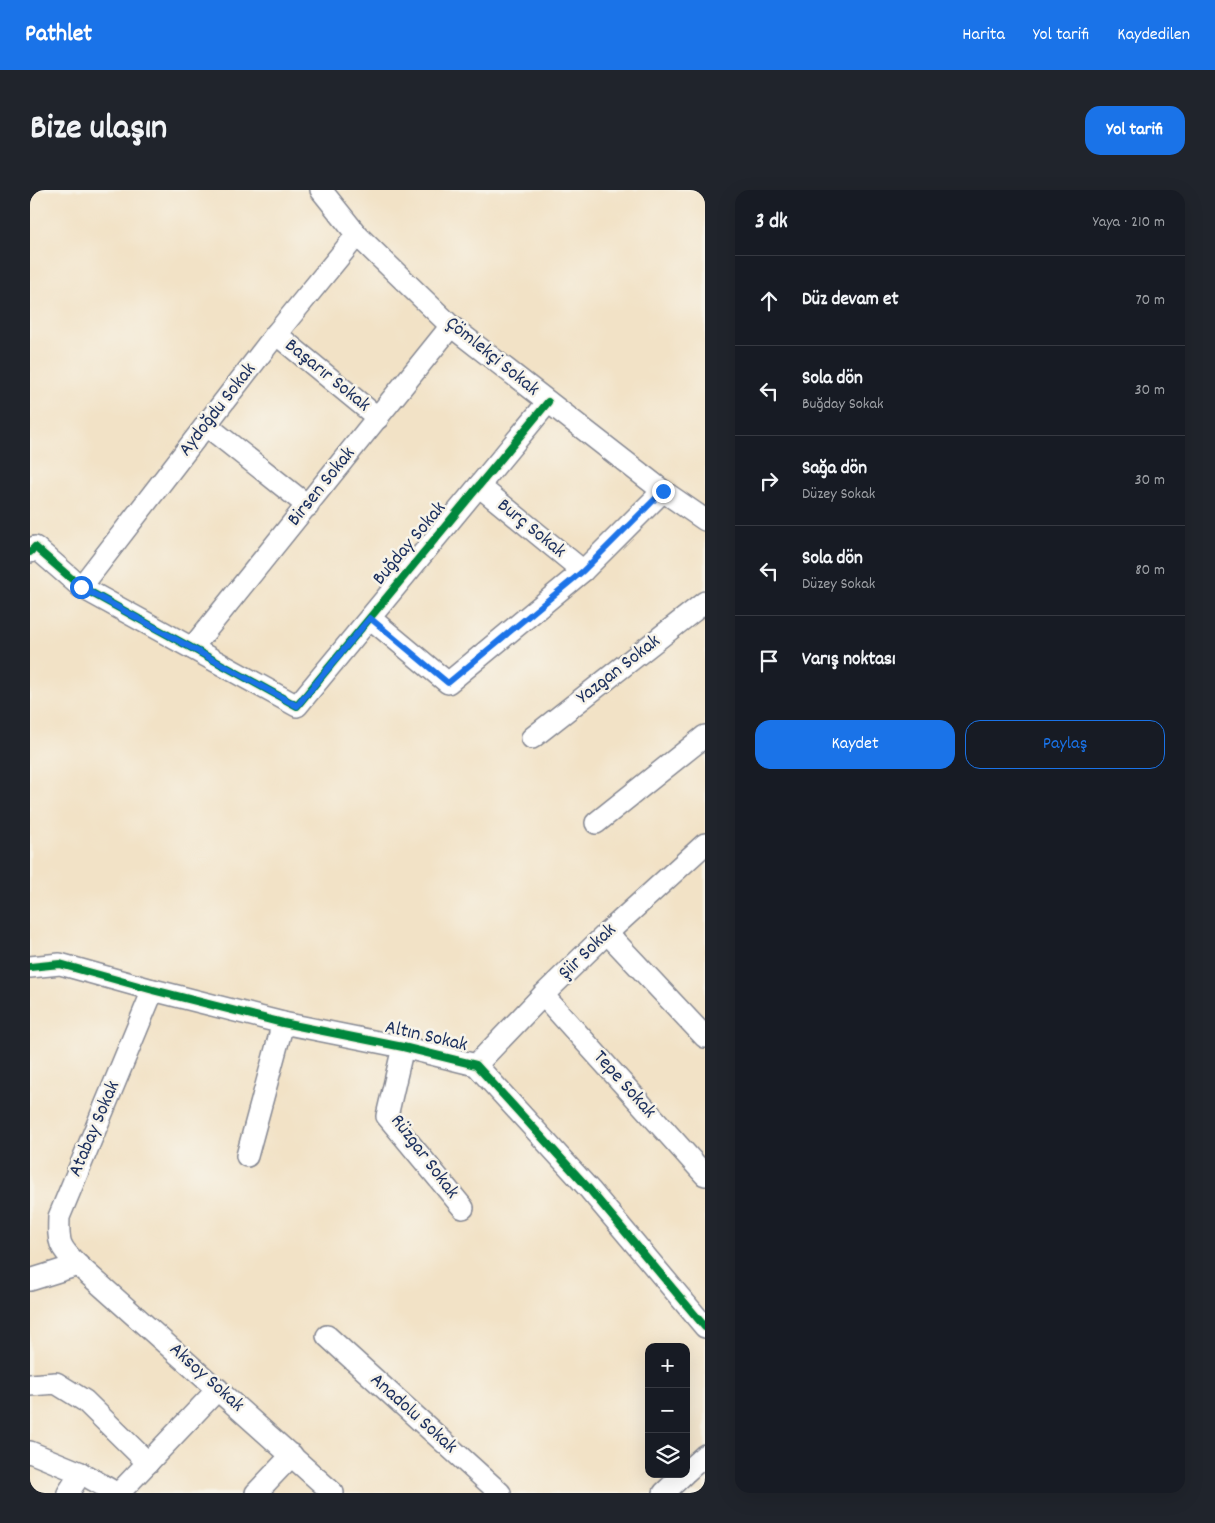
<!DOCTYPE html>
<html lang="tr">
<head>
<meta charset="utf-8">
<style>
  body { margin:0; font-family:Dekko,sans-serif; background:#20242c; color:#f1f3f6 }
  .controls { position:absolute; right:15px; bottom:15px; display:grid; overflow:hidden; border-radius:10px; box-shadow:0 5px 20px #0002 }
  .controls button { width:45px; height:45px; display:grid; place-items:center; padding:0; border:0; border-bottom:1px solid #363941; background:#171b24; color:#f1f3f6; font:25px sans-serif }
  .stop { position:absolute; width:15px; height:15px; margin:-11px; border:4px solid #1a73e8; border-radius:50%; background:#fff }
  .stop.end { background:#1a73e8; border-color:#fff; box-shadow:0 1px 5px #0008 }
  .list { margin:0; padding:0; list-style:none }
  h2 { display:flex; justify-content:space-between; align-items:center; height:65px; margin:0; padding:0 20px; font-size:21px }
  h2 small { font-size:16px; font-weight:400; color:#9ea1a6 }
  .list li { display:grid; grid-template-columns:32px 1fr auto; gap:15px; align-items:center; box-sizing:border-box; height:90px; padding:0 20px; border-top:1px solid #363941 }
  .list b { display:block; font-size:19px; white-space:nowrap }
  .list p { margin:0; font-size:16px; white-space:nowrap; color:#9ea1a6 }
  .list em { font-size:16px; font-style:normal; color:#9ea1a6 }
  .actions { display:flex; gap:10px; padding:15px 20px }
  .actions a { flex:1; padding:11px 0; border:1px solid #1a73e8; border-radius:15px; text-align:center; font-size:18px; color:#1a73e8 }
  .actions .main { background:#1a73e8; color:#fff }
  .icon { flex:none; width:28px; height:28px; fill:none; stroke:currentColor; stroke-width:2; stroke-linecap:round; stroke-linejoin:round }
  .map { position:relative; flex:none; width:675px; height:1303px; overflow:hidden; border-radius:15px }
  header { display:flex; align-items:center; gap:30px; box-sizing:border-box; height:70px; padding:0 25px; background:#1a73e8; color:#fff }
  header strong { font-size:24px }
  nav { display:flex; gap:28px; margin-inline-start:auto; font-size:18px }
  .intro { display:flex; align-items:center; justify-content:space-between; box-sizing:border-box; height:120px; padding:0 30px }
  h1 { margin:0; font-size:35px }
  .button { padding:12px 22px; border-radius:15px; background:#1a73e8; color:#fff; font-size:18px; font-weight:700 }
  main { display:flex; gap:30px; padding:0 30px }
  aside { flex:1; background:#171b24; border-radius:15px; box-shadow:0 5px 20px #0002 }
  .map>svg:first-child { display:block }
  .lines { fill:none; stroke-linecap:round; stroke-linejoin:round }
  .minor-casing { stroke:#868892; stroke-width:24 }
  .minor { stroke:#fff; stroke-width:21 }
  .cycleway-casing { stroke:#f7f3e8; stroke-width:11 }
  .cycleway { stroke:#00873e; stroke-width:8 }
  .route { stroke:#1a73e8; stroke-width:6 }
  .labels { text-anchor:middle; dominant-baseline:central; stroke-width:5; stroke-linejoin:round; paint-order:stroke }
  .street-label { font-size:20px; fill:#1b2f5e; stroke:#f7f3e8 }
</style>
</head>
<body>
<header>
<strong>Pathlet</strong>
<nav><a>Harita</a><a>Yol tarifi</a><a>Kaydedilen</a></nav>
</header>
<div class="intro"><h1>Bize ulaşın</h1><a class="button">Yol tarifi</a></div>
<main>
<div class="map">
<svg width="675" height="1303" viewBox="0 0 675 1303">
  <rect width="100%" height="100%" fill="#f7f3e8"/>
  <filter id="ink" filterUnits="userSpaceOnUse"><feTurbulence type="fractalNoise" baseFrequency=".02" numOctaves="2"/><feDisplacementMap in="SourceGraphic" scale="10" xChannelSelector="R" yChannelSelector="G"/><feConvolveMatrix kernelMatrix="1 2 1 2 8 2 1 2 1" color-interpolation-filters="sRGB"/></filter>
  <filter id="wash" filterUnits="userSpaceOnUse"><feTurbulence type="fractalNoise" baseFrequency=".0096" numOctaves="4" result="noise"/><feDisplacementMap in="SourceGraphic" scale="20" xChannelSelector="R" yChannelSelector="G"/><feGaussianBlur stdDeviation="1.12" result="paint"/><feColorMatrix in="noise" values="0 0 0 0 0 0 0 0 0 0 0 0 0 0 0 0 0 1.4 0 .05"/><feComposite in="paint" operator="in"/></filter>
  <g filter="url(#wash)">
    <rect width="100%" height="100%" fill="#f2e2c6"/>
  </g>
  <g filter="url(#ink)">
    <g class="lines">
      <defs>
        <g id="minor">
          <path d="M 291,0 L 327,45 L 421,136 L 633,301 L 675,330"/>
          <path d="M 246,144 L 348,228"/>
          <path d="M 176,235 L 278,316"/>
          <path d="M 449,296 L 553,381"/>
          <path d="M 0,362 L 5,357 L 51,397 L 267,516 L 518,212"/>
          <path d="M 51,397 L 246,144 L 327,45"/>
          <path d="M 340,428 L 418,493 L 553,381 L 633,301"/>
          <path d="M 162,458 L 421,136"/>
          <path d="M 502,548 L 675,412"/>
          <path d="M 566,633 L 675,546"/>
          <path d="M 577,743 L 675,847"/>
          <path d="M 0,777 L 30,774 L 123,800 L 253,833 L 373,857 L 446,875 L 560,1000 L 675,1137"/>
          <path d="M 123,800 L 29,1027 C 28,1053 29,1057 48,1075 L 303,1303"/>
          <path d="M 513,805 L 675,985"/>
          <path d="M 373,857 L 357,926 L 433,1018"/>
          <path d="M 446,875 L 513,805 L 577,743 L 675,654"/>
          <path d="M 217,966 L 253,833"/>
          <path d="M 0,1090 L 48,1075"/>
          <path d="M 297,1146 L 470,1303"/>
          <path d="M 0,1195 L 26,1193 L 55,1211 L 118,1273"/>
          <path d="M 0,1262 L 51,1283 L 86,1303"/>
          <path d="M 656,1282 L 675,1265"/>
          <path d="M 38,1303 L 51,1283"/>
          <path d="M 89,1303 L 188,1199"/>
          <path d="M 226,1303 L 262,1265"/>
          <path d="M 634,1303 L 654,1284"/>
        </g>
      </defs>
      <use href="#minor" class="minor-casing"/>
      <use href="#minor" class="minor"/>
      <defs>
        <g id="cycleway">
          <path d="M 0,362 L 5,357 L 51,397 L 267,516 L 518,212"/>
          <path d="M 0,777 L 30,774 L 123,800 L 253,833 L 373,857 L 446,875 L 560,1000 L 675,1137"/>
        </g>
      </defs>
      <use href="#cycleway" class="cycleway-casing"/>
      <use href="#cycleway" class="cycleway"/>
    </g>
  </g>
  <g class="lines" filter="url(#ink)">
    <path class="route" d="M 51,397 L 267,516 L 340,428 L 418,493 L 553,381 L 633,301"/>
  </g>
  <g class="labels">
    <g class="street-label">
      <text transform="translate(462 167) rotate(39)">Çömlekçi Sokak</text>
      <text transform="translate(297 186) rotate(39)">Başarır Sokak</text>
      <text transform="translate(188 220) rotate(-52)">Aydoğdu Sokak</text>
      <text transform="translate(292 297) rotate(-51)">Birsen Sokak</text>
      <text transform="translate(501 339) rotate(39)">Burç Sokak</text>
      <text transform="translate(380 354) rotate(-50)">Buğday Sokak</text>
      <text transform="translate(589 480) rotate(-38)">Yazgan Sokak</text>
      <text transform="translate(558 762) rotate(-44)">Şiir Sokak</text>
      <text transform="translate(396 847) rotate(13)">Altın Sokak</text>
      <text transform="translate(594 895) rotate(48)">Tepe Sokak</text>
      <text transform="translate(65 939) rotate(-67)">Atabay Sokak</text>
      <text transform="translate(394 967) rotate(53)">Rüzgar Sokak</text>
      <text transform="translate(176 1188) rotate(42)">Aksoy Sokak</text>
      <text transform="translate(383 1224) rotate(42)">Anadolu Sokak</text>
    </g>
  </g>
</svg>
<div class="controls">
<button>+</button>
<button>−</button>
<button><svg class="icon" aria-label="layers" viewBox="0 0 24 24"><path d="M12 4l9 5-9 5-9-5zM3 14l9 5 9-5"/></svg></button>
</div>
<div class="stop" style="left:51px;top:397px"></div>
<div class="stop end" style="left:633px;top:301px"></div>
</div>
<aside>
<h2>3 dk<small>Yaya · 210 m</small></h2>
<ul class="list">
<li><svg class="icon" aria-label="ahead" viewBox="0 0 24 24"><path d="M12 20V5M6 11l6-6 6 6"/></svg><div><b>Düz devam et</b></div><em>70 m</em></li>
<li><svg class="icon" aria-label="left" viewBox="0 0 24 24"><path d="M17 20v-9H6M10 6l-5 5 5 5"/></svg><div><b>Sola dön</b><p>Buğday Sokak</p></div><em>30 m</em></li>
<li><svg class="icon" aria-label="right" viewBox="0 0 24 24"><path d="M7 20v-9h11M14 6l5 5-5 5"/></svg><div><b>Sağa dön</b><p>Düzey Sokak</p></div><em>30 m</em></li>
<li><svg class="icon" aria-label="left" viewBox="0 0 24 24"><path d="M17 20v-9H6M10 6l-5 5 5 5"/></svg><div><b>Sola dön</b><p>Düzey Sokak</p></div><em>80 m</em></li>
<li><svg class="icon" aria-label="arrive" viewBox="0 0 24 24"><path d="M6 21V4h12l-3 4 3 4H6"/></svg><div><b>Varış noktası</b></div></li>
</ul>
<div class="actions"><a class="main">Kaydet</a><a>Paylaş</a></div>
</aside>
</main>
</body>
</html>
